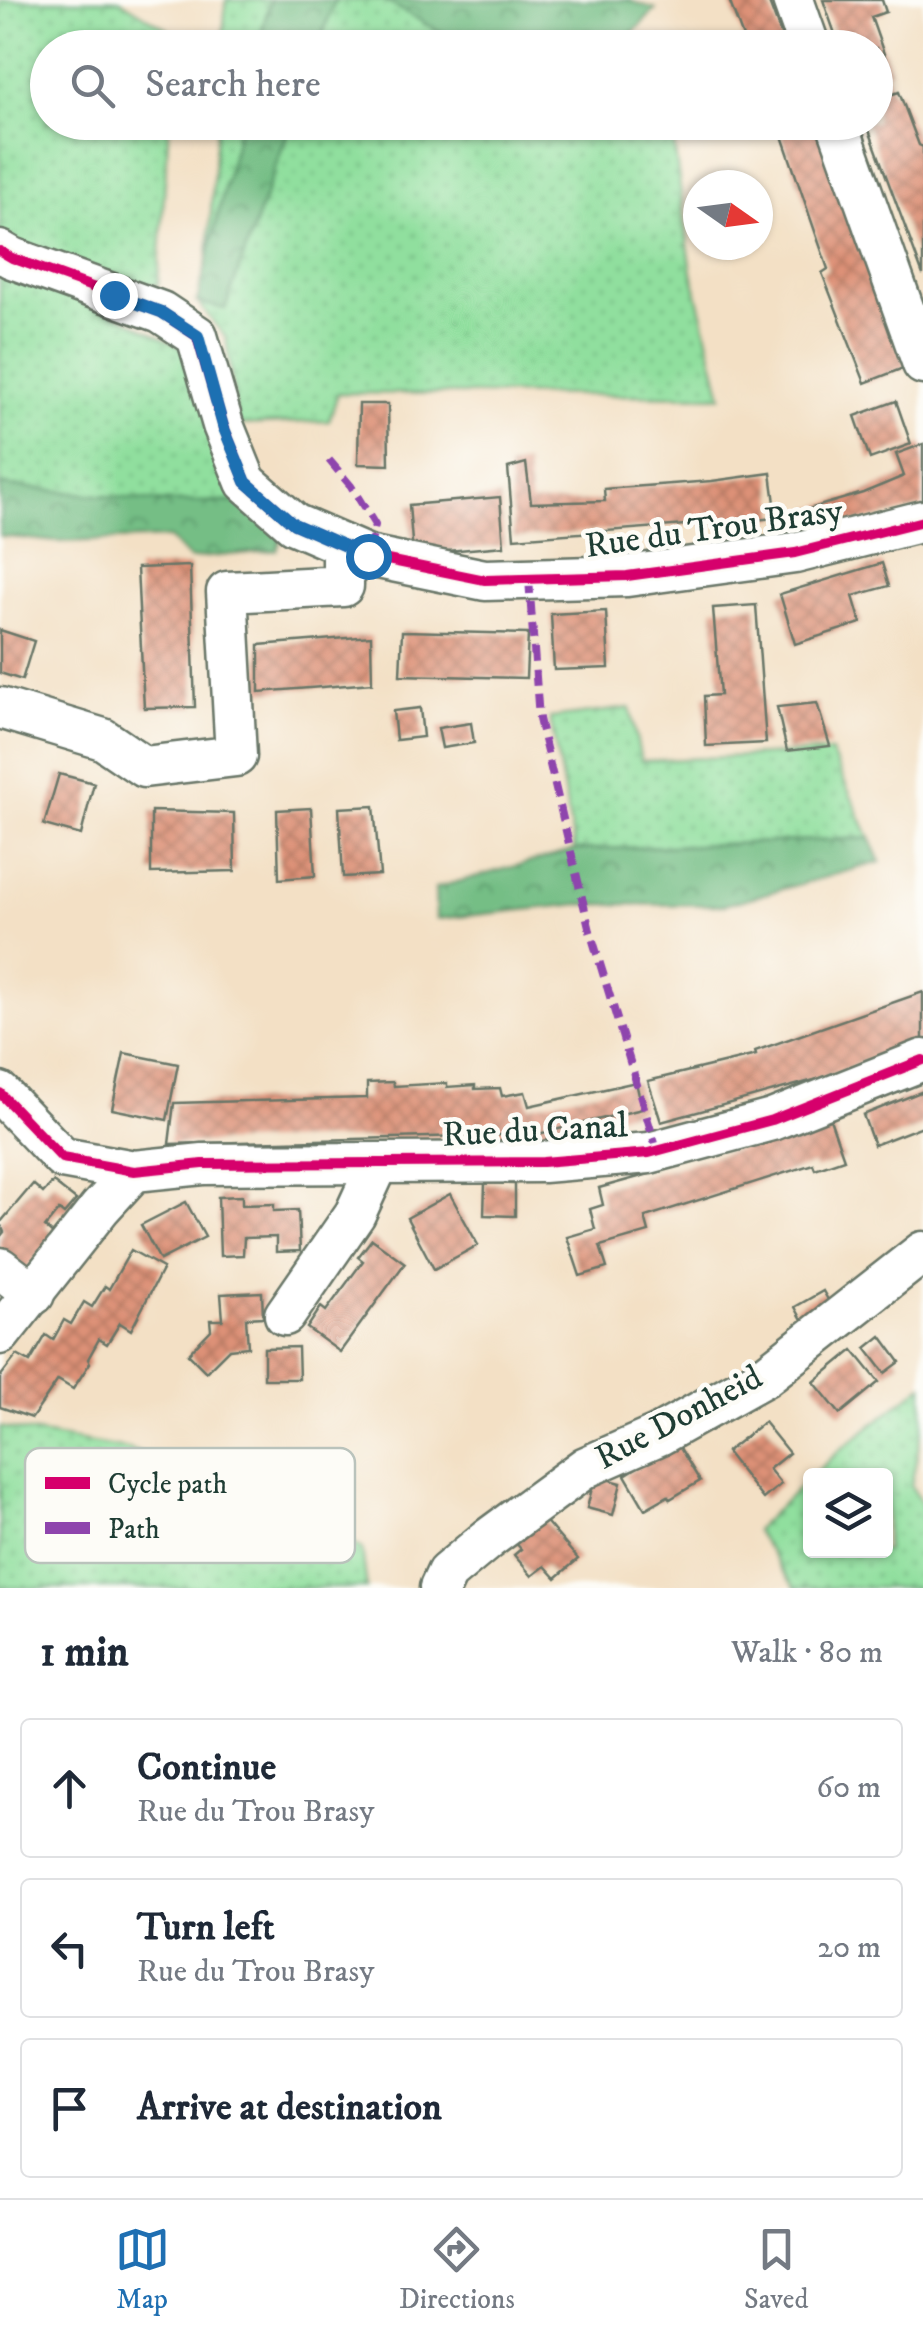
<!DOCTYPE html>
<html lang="en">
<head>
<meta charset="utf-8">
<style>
  body { margin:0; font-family:"IM FELL DW Pica",serif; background:#f6f6f7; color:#1f2937 }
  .controls { position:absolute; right:30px; bottom:30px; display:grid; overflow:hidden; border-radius:10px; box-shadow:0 2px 8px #0004 }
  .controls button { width:90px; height:90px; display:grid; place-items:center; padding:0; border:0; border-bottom:2px solid #e0e1e3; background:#fff; color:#1f2937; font:50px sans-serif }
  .compass { position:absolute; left:683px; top:170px; width:90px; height:90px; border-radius:50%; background:#fff; box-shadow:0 2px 8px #0004; rotate:104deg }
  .stop { position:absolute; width:30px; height:30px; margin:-22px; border:8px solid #1f6fb2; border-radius:50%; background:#fff }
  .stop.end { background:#1f6fb2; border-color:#fff; box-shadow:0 2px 10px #0008 }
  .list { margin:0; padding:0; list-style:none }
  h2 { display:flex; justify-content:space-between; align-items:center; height:130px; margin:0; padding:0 40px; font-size:42px }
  h2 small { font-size:32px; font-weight:400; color:#747a83 }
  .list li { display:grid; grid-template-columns:65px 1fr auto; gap:30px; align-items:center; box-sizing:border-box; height:140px; margin:0 20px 20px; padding:0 20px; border:2px solid #e0e1e3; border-radius:10px }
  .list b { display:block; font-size:38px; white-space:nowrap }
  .list p { margin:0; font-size:32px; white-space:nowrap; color:#747a83 }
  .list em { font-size:32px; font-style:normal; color:#747a83 }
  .icon { flex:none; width:55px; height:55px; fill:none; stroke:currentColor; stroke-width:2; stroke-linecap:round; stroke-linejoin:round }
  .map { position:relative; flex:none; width:923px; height:1588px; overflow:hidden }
  .search { position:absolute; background:#fff; box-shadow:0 2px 8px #0004; left:30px; right:30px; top:30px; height:110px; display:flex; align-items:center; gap:25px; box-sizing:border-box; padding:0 35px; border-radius:55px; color:#747a83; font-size:38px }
  .sheet { height:610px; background:#fff }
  nav { display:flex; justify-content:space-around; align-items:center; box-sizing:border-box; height:140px; border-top:2px solid #e0e1e3; background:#fff; font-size:28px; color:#747a83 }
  nav a { display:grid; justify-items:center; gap:5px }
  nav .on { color:#1f6fb2 }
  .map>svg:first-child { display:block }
  .grass { fill:url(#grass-dots); stroke:#588e69; stroke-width:2.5 }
  .forest { fill:url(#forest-crowns); stroke:#4a7e5c; stroke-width:2.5 }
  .building { fill:url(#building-cross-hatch) }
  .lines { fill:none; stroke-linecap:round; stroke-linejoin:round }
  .minor-casing { stroke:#697667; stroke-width:45 }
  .minor { stroke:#fff; stroke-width:40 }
  .quiet { stroke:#8e44ad; stroke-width:8; stroke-dasharray:15 8; stroke-linecap:butt }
  .cycleway-casing { stroke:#fdfcf7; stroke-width:16 }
  .cycleway { stroke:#d6006c; stroke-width:10 }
  .route { stroke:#1f6fb2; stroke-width:12 }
  .labels { text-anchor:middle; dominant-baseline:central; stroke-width:9; stroke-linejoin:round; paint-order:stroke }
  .street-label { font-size:35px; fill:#1f3d34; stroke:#fdfcf7 }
  .key { fill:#fdfcf7; stroke:#bac3bc; stroke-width:2.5 }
  .key-label { font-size:28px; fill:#1f3d34 }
</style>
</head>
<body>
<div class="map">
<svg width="923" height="1588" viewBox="0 0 923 1588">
  <defs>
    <pattern id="grass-dots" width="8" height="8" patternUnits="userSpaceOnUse" patternTransform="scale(2.5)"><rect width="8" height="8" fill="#90df9e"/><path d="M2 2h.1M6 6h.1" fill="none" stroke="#7cc089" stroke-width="1.8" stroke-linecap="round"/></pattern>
    <pattern id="forest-crowns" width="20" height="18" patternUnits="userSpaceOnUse" patternTransform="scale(2.5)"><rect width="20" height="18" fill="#74be85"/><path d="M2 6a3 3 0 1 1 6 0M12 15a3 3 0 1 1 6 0" fill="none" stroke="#5f9c6e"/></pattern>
    <pattern id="building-cross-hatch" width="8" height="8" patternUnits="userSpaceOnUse" patternTransform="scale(2.5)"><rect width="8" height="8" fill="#dd9177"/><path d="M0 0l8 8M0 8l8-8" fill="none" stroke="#b37862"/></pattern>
  </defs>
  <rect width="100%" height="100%" fill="#fdfcf7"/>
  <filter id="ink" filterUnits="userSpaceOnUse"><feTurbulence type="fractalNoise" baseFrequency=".01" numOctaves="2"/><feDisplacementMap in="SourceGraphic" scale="20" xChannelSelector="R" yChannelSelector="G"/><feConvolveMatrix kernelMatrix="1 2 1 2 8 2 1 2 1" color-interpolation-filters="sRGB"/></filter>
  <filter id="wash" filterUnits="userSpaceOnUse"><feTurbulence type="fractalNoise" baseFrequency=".0048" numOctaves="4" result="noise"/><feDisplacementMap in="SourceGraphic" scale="40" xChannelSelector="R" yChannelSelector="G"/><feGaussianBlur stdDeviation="2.25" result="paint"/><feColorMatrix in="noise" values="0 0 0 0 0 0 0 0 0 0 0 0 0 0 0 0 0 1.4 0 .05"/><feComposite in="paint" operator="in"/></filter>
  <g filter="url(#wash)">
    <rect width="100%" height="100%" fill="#f3e0c5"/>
    <g class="grass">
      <path d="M 0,0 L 120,0 L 175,34 L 174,47 L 48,48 L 48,122 L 169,123 L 158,285 L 101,280 L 0,236 Z"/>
      <path d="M 226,0 L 270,0 L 258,47 L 222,48 Z"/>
      <path d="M 335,0 L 384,0 L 455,40 L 514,47 L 318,48 Z"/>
      <path d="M 217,123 L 240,123 L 208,256 Z"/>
      <path d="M 291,123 L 671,123 L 692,272 L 722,396 L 338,393 L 329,421 L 238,425 L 226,338 L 197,302 L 225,308 Z"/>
      <path d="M 0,264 L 118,315 L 185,350 L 243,502 L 162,502 L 0,485 Z"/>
      <path d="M 630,708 L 641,761 L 831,752 L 870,838 L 575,850 L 550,718 Z"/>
      <path d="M 923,1385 L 923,1424 L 911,1486 L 923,1505 L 923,1588 L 795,1588 L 755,1530 L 810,1477 L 810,1550 L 886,1550 L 886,1476 L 813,1475 L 840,1450 Z"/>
      <path d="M 0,1427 L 128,1449 L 252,1491 L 362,1549 L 367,1588 L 0,1588 Z"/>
    </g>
    <g class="forest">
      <path d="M 270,0 L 335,0 L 318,47 L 258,47 Z"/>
      <path d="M 384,0 L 627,0 L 656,9 L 619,47 L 514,48 L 455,40 Z"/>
      <path d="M 240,123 L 291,123 L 225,309 L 197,302 Z"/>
      <path d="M 0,485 L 162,502 L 243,502 L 283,532 L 277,550 L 189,559 L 169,538 L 58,542 L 0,536 Z"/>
      <path d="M 870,838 L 881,862 L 724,905 L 581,904 L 436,919 L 435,888 L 575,850 Z"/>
    </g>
    <g id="blocks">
      <g class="building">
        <path d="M 729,0 L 768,0 L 786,48 L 747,48 Z"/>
        <path d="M 823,0 L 882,0 L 886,12 L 871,17 L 890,71 L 885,72 L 893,94 L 899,92 L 919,145 L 923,147 L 923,275 L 866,122 L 876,122 L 876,48 L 840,48 Z"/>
        <path d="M 787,122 L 816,122 L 906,367 L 865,383 L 822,273 L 828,269 L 781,133 L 789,129 Z"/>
        <path d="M 896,401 L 911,444 L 870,459 L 855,416 Z"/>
        <path d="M 359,404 L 388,404 L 389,465 L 358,464 Z"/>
        <path d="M 923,444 L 923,507 L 805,535 L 798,512 L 863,493 L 904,476 L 896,454 Z"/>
        <path d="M 526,463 L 531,503 L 605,501 L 604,489 L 712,481 L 771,473 L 777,518 L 514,538 L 508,468 Z"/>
        <path d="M 500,497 L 504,546 L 413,554 L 409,505 Z"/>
        <path d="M 882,563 L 889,586 L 853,596 L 861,623 L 795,644 L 780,594 Z"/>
        <path d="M 190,566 L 195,707 L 144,708 L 137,568 Z"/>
        <path d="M 756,605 L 766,743 L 706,746 L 704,696 L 720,695 L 713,608 Z"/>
        <path d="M 606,611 L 609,668 L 554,670 L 551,614 Z"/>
        <path d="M 0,630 L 34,641 L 22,680 L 0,673 Z"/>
        <path d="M 402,631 L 528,634 L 526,678 L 400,675 Z"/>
        <path d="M 371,636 L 372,683 L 259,692 L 259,645 Z"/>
        <path d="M 817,703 L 830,746 L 787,751 L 777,707 Z"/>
        <path d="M 420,708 L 423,737 L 396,740 L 393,711 Z"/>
        <path d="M 471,723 L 474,743 L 442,748 L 438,728 Z"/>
        <path d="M 59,774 L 94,783 L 81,835 L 44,825 Z"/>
        <path d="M 374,806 L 380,875 L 343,877 L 339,808 Z"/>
        <path d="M 311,808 L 315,876 L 279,879 L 277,810 Z"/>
        <path d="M 151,811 L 234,813 L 235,871 L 151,873 Z"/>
        <path d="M 923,992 L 923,1039 L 825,1077 L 661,1122 L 648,1081 L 756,1055 L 755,1051 Z"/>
        <path d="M 124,1053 L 178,1064 L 167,1120 L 112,1109 Z"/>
        <path d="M 393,1082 L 394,1086 L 447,1083 L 447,1087 L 475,1085 L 475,1089 L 500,1088 L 502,1096 L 525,1092 L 529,1106 L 636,1082 L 642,1109 L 538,1134 L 169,1144 L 174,1103 L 367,1098 L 367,1083 Z"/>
        <path d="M 923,1091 L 923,1126 L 874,1145 L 863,1115 Z"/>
        <path d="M 830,1119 L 844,1159 L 815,1169 L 813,1164 L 645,1217 L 649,1232 L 600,1246 L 607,1268 L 580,1276 L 567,1237 L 595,1229 L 590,1209 L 603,1205 L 599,1188 L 779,1138 Z"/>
        <path d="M 53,1182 L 76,1200 L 64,1214 L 59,1210 L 45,1227 L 55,1236 L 25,1270 L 0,1248 L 0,1237 L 4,1232 L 0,1223 L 33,1184 L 43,1193 Z"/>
        <path d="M 485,1183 L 515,1184 L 515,1216 L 484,1215 Z"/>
        <path d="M 450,1194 L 478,1245 L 434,1269 L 407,1218 Z"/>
        <path d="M 242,1196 L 242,1205 L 274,1204 L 274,1211 L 298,1210 L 300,1251 L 276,1252 L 276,1237 L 244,1238 L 243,1255 L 220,1256 L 218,1197 Z"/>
        <path d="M 186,1202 L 205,1237 L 160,1260 L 141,1225 Z"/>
        <path d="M 372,1239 L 405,1263 L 340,1352 L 307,1328 L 321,1307 L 326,1311 L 363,1261 L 358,1257 Z"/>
        <path d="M 131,1250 L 163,1268 L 131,1330 L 120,1323 L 107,1344 L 99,1339 L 88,1359 L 90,1363 L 73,1389 L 58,1380 L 32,1418 L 0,1407 L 0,1377 L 17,1355 L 30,1362 L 46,1335 L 53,1340 L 64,1320 L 71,1324 L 84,1302 L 92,1307 L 105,1286 L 109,1289 Z"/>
        <path d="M 823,1291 L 832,1307 L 804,1323 L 795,1307 Z"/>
        <path d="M 262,1292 L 263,1317 L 246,1318 L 248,1347 L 229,1349 L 206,1372 L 188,1354 L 211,1330 L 210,1320 L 223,1320 L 221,1294 Z"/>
        <path d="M 881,1336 L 900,1362 L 885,1373 L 866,1348 Z"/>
        <path d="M 298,1347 L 299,1379 L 264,1379 L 264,1348 Z"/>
        <path d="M 853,1350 L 879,1382 L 840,1414 L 814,1382 Z"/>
        <path d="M 764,1422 L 789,1453 L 769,1469 L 781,1484 L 763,1499 L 726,1452 Z"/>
        <path d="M 677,1443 L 700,1481 L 670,1499 L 668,1496 L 645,1509 L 625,1475 Z"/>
        <path d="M 595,1476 L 621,1483 L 613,1515 L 587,1508 Z"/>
        <path d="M 537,1511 L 578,1559 L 556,1578 L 545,1566 L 532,1576 L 514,1555 L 521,1549 L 509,1535 Z"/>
      </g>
    </g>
  </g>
  <g filter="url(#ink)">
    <use href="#blocks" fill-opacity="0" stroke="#697667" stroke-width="2.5"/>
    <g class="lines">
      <defs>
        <g id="minor">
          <path d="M 793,0 L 810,48"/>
          <path d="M 837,122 L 923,364"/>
          <path d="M 0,251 L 12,258 L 161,312 L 197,336 L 223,425 L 246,482 L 294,524 L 368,556 L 485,580 L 627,576 L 795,553 L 923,521"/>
          <path d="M 0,708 L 103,739 L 144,767 L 236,756 L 227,592 L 343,586 L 343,545"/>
          <path d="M 0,1093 L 62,1158 L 134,1171 L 203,1164 L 543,1162 L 649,1153 L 772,1120 L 923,1060"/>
          <path d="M 0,1268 L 34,1294"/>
          <path d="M 285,1315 L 355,1214 L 378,1164"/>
          <path d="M 0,1334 L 100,1208 L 134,1171"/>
          <path d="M 440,1588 L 447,1573 L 488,1539 L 586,1467 L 659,1435 L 765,1376 L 923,1252"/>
        </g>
      </defs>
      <use href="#minor" class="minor-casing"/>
      <use href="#minor" class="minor"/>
      <g class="quiet">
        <path d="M 329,460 L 351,486 L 375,525 L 368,556"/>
        <path d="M 529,579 L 539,719 L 590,931 L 657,1150"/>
      </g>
      <defs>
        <g id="cycleway">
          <path d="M 0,251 L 12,258 L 161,312 L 197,336 L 223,425 L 246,482 L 294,524 L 368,556 L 485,580 L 627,576 L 795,553 L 923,521"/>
          <path d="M 0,1093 L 62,1158 L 134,1171 L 203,1164 L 543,1162 L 649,1153 L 772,1120 L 923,1060"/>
        </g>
      </defs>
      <use href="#cycleway" class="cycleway-casing"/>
      <use href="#cycleway" class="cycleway"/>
    </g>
  </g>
  <g class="lines" filter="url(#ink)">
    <path class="route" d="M 114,295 L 161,312 L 198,336 L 223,426 L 246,482 L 294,524 L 368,556"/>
  </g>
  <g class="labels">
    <g class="street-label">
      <text transform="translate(714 529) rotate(-8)">Rue du Trou Brasy</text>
      <text transform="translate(535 1131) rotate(-3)">Rue du Canal</text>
      <text transform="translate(679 1418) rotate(-28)">Rue Donheid</text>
    </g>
  </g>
  <rect x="25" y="1448" width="330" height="115" rx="15" class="key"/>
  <rect x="45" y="1477" width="45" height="12" fill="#d6006c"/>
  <rect x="45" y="1522" width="45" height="12" fill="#8e44ad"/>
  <g class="key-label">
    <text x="108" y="1493">Cycle path</text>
    <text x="108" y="1538">Path</text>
  </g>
</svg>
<div class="controls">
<button><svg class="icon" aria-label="layers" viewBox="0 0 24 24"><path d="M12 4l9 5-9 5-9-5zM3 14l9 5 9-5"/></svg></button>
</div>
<svg class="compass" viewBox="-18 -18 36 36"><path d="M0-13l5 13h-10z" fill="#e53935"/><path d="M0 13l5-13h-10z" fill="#747a83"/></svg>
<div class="stop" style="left:368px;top:556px"></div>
<div class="stop end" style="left:114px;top:295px"></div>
<div class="search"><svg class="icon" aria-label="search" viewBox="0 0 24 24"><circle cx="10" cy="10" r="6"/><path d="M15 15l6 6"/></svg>Search here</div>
</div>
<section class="sheet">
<h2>1 min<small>Walk · 80 m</small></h2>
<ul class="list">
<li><svg class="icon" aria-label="ahead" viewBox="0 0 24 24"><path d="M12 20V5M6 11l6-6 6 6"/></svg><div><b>Continue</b><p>Rue du Trou Brasy</p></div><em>60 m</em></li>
<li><svg class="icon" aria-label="left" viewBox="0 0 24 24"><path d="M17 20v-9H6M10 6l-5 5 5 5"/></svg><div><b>Turn left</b><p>Rue du Trou Brasy</p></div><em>20 m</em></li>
<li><svg class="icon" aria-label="arrive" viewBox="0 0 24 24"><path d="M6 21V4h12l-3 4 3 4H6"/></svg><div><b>Arrive at destination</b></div></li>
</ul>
</section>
<nav>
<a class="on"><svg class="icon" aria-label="map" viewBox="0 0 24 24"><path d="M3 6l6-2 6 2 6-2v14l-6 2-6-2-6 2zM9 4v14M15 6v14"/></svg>Map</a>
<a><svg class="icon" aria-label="directions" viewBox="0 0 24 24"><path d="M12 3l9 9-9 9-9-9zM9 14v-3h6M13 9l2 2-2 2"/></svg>Directions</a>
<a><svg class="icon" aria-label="saved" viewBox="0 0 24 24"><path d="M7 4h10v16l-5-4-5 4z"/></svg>Saved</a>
</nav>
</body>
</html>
